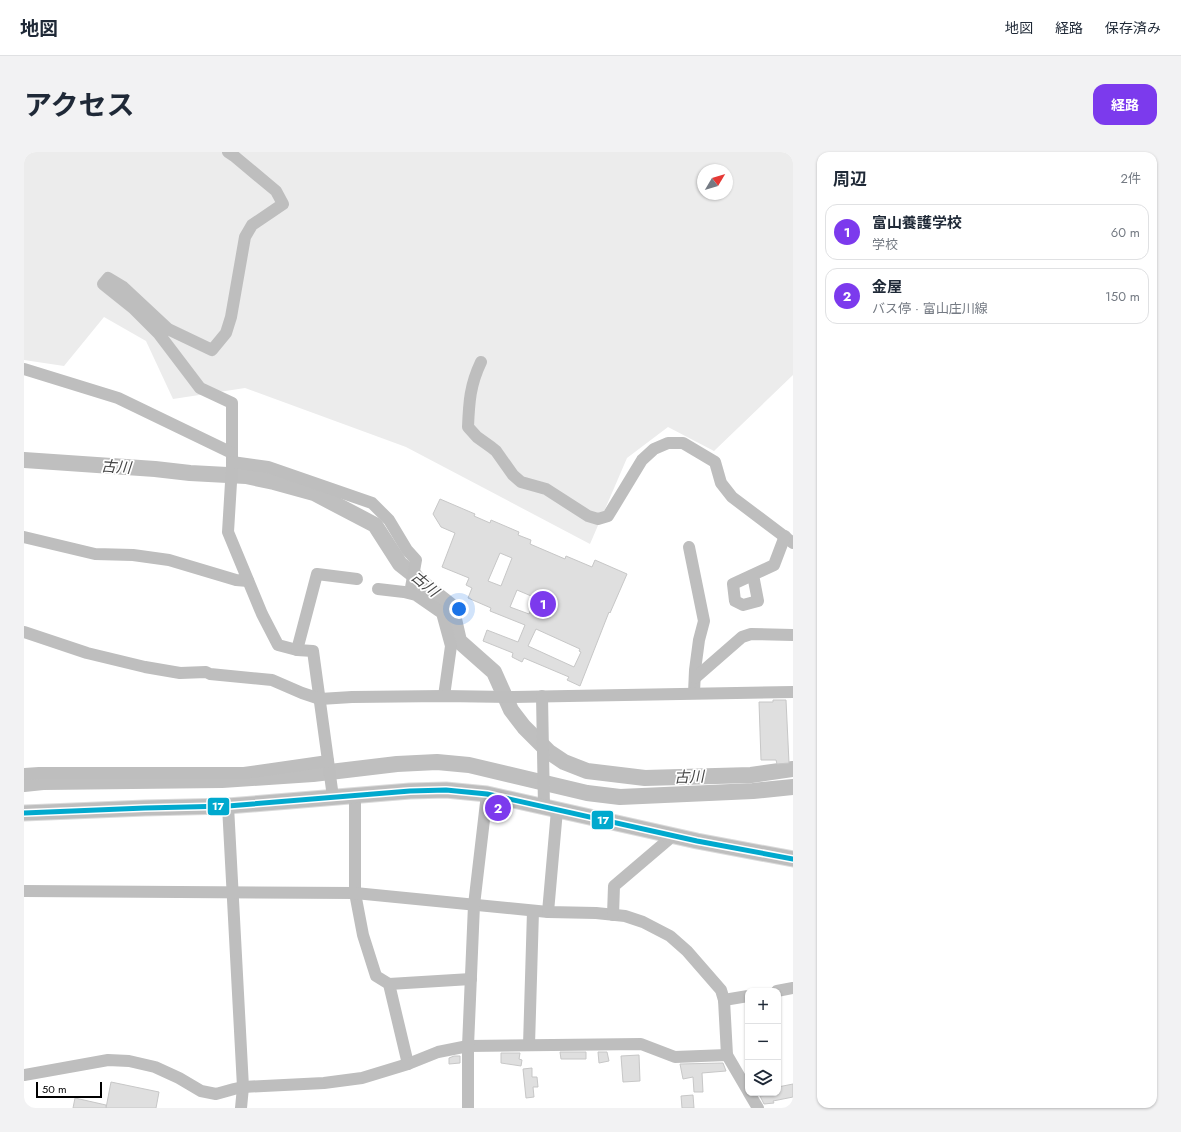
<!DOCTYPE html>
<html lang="ja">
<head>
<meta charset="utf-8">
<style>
  body { margin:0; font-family:Jost,"Noto Sans JP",sans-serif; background:#f2f2f3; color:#1f2937 }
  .controls { position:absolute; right:12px; bottom:12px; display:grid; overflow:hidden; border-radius:8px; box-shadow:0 1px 3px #0004 }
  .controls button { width:36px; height:36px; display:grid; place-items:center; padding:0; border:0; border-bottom:1px solid #e0e1e3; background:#fff; color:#1f2937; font:20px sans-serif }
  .compass { position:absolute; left:673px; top:12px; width:36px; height:36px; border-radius:50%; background:#fff; box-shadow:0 1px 3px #0004; rotate:52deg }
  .scale { position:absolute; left:12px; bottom:10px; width:66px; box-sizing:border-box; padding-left:4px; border:2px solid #000; border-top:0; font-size:11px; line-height:14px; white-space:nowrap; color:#000; -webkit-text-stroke:3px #fff; paint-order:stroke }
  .you { position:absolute; left:435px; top:457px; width:14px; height:14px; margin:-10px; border:3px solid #fff; border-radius:50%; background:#1a73e8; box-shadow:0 0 0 6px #1a73e833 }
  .badge { display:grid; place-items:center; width:26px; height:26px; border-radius:50%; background:#7c3aed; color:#fff; font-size:13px; font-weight:700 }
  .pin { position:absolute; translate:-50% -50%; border:2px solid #fff; box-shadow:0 1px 4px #0006 }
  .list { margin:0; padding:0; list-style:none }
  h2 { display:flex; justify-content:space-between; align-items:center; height:52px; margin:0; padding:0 16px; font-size:17px }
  h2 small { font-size:13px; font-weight:400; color:#747a83 }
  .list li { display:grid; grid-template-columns:26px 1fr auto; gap:12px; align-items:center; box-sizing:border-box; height:56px; margin:0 8px 8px; padding:0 8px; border:1px solid #e0e1e3; border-radius:12px }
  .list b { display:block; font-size:15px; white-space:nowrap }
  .list p { margin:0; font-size:13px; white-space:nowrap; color:#747a83 }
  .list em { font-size:13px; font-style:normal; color:#747a83 }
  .icon { flex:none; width:22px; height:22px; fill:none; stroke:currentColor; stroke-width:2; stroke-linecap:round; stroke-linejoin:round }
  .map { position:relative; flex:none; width:769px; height:956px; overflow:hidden; border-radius:12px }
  header { display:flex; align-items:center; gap:24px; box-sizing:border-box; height:56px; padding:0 20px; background:#fff; border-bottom:1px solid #e0e1e3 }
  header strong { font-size:19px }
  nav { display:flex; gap:22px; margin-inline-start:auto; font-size:14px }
  .intro { display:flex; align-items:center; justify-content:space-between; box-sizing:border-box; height:96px; padding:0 24px }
  h1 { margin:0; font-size:28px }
  .button { padding:10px 18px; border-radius:12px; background:#7c3aed; color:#fff; font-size:14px; font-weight:700 }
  main { display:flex; gap:24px; padding:0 24px }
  aside { flex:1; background:#fff; border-radius:12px; box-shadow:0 1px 3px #0004 }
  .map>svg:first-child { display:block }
  .green { fill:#ececec; fill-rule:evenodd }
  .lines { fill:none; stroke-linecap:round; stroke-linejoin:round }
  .river { stroke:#bfbfbf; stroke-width:16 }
  .building { fill:#dfdfdf; stroke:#c7c7c7; fill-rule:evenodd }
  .major-casing { stroke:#dbdbdb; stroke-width:17 }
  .minor { stroke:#bebebe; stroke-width:12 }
  .major { stroke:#bebebe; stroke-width:15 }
  .bus-1-casing { stroke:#fff; stroke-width:8 }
  .bus-1 { stroke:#00a9ce; stroke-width:5 }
  .labels { text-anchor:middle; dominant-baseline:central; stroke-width:3.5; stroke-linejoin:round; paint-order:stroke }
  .water-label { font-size:15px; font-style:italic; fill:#444; stroke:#fff }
  .line-badge { stroke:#fff; stroke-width:1.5 }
  .badge-label { font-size:11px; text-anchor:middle; font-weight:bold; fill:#fff }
</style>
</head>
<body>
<header>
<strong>地図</strong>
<nav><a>地図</a><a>経路</a><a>保存済み</a></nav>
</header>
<div class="intro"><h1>アクセス</h1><a class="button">経路</a></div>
<main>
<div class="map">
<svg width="769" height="956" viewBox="0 0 769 956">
  <rect width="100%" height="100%" fill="#fff"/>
  <path class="green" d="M 0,0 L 769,0 L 769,223 L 690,299 L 644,275 L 603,306 L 566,392 L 382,295 L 221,236 L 149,247 L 122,189 L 80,165 L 40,214 L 0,208 ZM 679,18 L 703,18 L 703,42 L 679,42 Z"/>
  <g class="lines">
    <g class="river">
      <path d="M 0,308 L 131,317 L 166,321 L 222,324 L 250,330 L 290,341 L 351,373 L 376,412 L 390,423 L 394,428 L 427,454 L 435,489 L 470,520 L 487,558 L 500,575 L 525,600 L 540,610 L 563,619 L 621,626 L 727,623 L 769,617"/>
      <path d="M 0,632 L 19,630 L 198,628 L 289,622 L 373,612 L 413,610 L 445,613 L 563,641 L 596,645 L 729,639 L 769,635"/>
    </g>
  </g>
  <g class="building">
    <path d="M 416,347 L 451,362 L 450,364 L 466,371 L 467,368 L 495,380 L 494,383 L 507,388 L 506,392 L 541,407 L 542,404 L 568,415 L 571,408 L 603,422 L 586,461 L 585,460 L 556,534 L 543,528 L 545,525 L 500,506 L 498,510 L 488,505 L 489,501 L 459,489 L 463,478 L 494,490 L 501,473 L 466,459 L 467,456 L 444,446 L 448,436 L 442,433 L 445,426 L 418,415 L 431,381 L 417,375 L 409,362 ZM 476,401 L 488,406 L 477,434 L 464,429 ZM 493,438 L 512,446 L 505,462 L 486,455 ZM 512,477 L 556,497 L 555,499 L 557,500 L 550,515 L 504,494 Z"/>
    <path d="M 749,548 L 762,548 L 765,611 L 753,612 L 752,608 L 737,608 L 735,550 L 749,550 Z"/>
    <path d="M 536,900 L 562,900 L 562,907 L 537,907 Z"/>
    <path d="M 574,900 L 583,900 L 585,909 L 575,911 Z"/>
    <path d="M 477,901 L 496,901 L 495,907 L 498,908 L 497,914 L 477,911 Z"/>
    <path d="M 615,903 L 616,929 L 599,930 L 597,904 Z"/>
    <path d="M 430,904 L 436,904 L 436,911 L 425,912 L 425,906 Z"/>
    <path d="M 699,911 L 702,919 L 678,921 L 679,940 L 670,940 L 669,925 L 659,927 L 656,912 Z"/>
    <path d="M 508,916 L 508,925 L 513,925 L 514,935 L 509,935 L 510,945 L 502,946 L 499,917 Z"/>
    <path d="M 87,930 L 135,940 L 132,956 L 82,956 Z"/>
    <path d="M 769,932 L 769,945 L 749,949 L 750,951 L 740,952 L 736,944 L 754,942 L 754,935 Z"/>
    <path d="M 669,943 L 670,956 L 658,956 L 657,944 Z"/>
    <path d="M 51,946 L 82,953 L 82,956 L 49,956 Z"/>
  </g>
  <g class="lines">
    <defs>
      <path id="major" d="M 0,661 L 121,656 L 204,654 L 386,639 L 422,638 L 463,642 L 673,689 L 769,707"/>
    </defs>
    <use href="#major" class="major-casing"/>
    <g class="minor">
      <path d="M 204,0 L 210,4 L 252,39 L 259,52 L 228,73 L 221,85 L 207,165 L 202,181 L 188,198 L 144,177 L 99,135 L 84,126 L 79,132 L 109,156 L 135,182 L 176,236 L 208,251 L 208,314 L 204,380 L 238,462 L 254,493 L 273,498 L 289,499 L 309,645"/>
      <path d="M 457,210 C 446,233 445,250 444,275 L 453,285 L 467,295 L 472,299 L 489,323 L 497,330 L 522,337 L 564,364 L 574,367 L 584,364 L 618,308 L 630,297 L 644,291 L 659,291 L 691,310 L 697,331 L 708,345 L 769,391"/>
      <path d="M 0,217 L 94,246 L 208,301"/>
      <path d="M 208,310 L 244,315 L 348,351 L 365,368 L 383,398 L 392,408 L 386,441"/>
      <path d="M 0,385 L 71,402 L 109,403 L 145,408 L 212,428 L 224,429"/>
      <path d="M 665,395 L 680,469 L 675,488 L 671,518 L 670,541"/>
      <path d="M 729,423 L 734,449 L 719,453 L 711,449 L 709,432 L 750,413 L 761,384"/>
      <path d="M 354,437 L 380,440 L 392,443 L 418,461 L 427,494 L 420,544"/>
      <path d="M 0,480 L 63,501 L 121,515 L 156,521 L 182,520 L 186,522 L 248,528 L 278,541 L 296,547 L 328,545 L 420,544 L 489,545 L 769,540"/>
      <path d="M 273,498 L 293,422 L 333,427"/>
      <path d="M 671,526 L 718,485 L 727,482 L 769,483"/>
      <path d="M 518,544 L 520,655"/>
      <path d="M 0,622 L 15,621 L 220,621 L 304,609"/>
      <path d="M 331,644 L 331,741 L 339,783 L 352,824 L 365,832 L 384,912"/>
      <path d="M 204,654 L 219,935 L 217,956"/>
      <path d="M 0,739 L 331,741 L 524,760 L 572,761 L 601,764 L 619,770 L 646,784 L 663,799 L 697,838 L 700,848 L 703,903 L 724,939"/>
      <path d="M 524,760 L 533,658"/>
      <path d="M 589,763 L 590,734 L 644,688 L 645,683"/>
      <path d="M 365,832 L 447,827"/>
      <path d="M 753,839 L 769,836"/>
      <path d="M 700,848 L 724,844"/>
      <path d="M 505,893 L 509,759"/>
      <path d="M 0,923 L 84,908 L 105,909 L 131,915 L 155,926 L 177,939 L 192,942 L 210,937 L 219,935 L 300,931 L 338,926 L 384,912 L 414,900 L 444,894 L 617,892 L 651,905 L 703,903"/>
      <path d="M 725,941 L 734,956"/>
      <path d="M 444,956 L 444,894 L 450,753 L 463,642"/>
    </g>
    <use href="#major" class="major"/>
    <defs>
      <path id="bus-1" d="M 0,661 L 121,656 L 204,654 L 386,639 L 422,638 L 463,642 L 673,689 L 769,707"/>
    </defs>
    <use href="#bus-1" class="bus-1-casing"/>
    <use href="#bus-1" class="bus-1"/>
  </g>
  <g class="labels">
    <g class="water-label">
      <text transform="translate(92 315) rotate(4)">古川</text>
      <text transform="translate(401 432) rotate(40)">古川</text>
      <text transform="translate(665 625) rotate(-2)">古川</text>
    </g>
  </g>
  <g class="line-badge">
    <rect x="183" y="645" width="23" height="19" rx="4" fill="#00a9ce"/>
    <rect x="567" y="658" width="23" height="20" rx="4" fill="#00a9ce"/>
  </g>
  <g class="badge-label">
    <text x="194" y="658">17</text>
    <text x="579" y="672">17</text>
  </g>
</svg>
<div class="controls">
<button>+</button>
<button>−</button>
<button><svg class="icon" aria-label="layers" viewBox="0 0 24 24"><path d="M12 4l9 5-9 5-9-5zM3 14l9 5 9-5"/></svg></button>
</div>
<svg class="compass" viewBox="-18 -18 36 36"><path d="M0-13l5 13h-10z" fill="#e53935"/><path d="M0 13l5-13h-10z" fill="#747a83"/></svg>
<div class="scale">50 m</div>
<div class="you"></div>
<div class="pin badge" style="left:519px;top:452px">1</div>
<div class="pin badge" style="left:474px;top:656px">2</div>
</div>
<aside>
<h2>周辺<small>2件</small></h2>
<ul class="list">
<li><span class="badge">1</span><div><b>富山養護学校</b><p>学校</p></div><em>60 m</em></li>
<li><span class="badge">2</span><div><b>金屋</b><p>バス停 · 富山庄川線</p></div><em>150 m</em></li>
</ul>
</aside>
</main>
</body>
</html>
